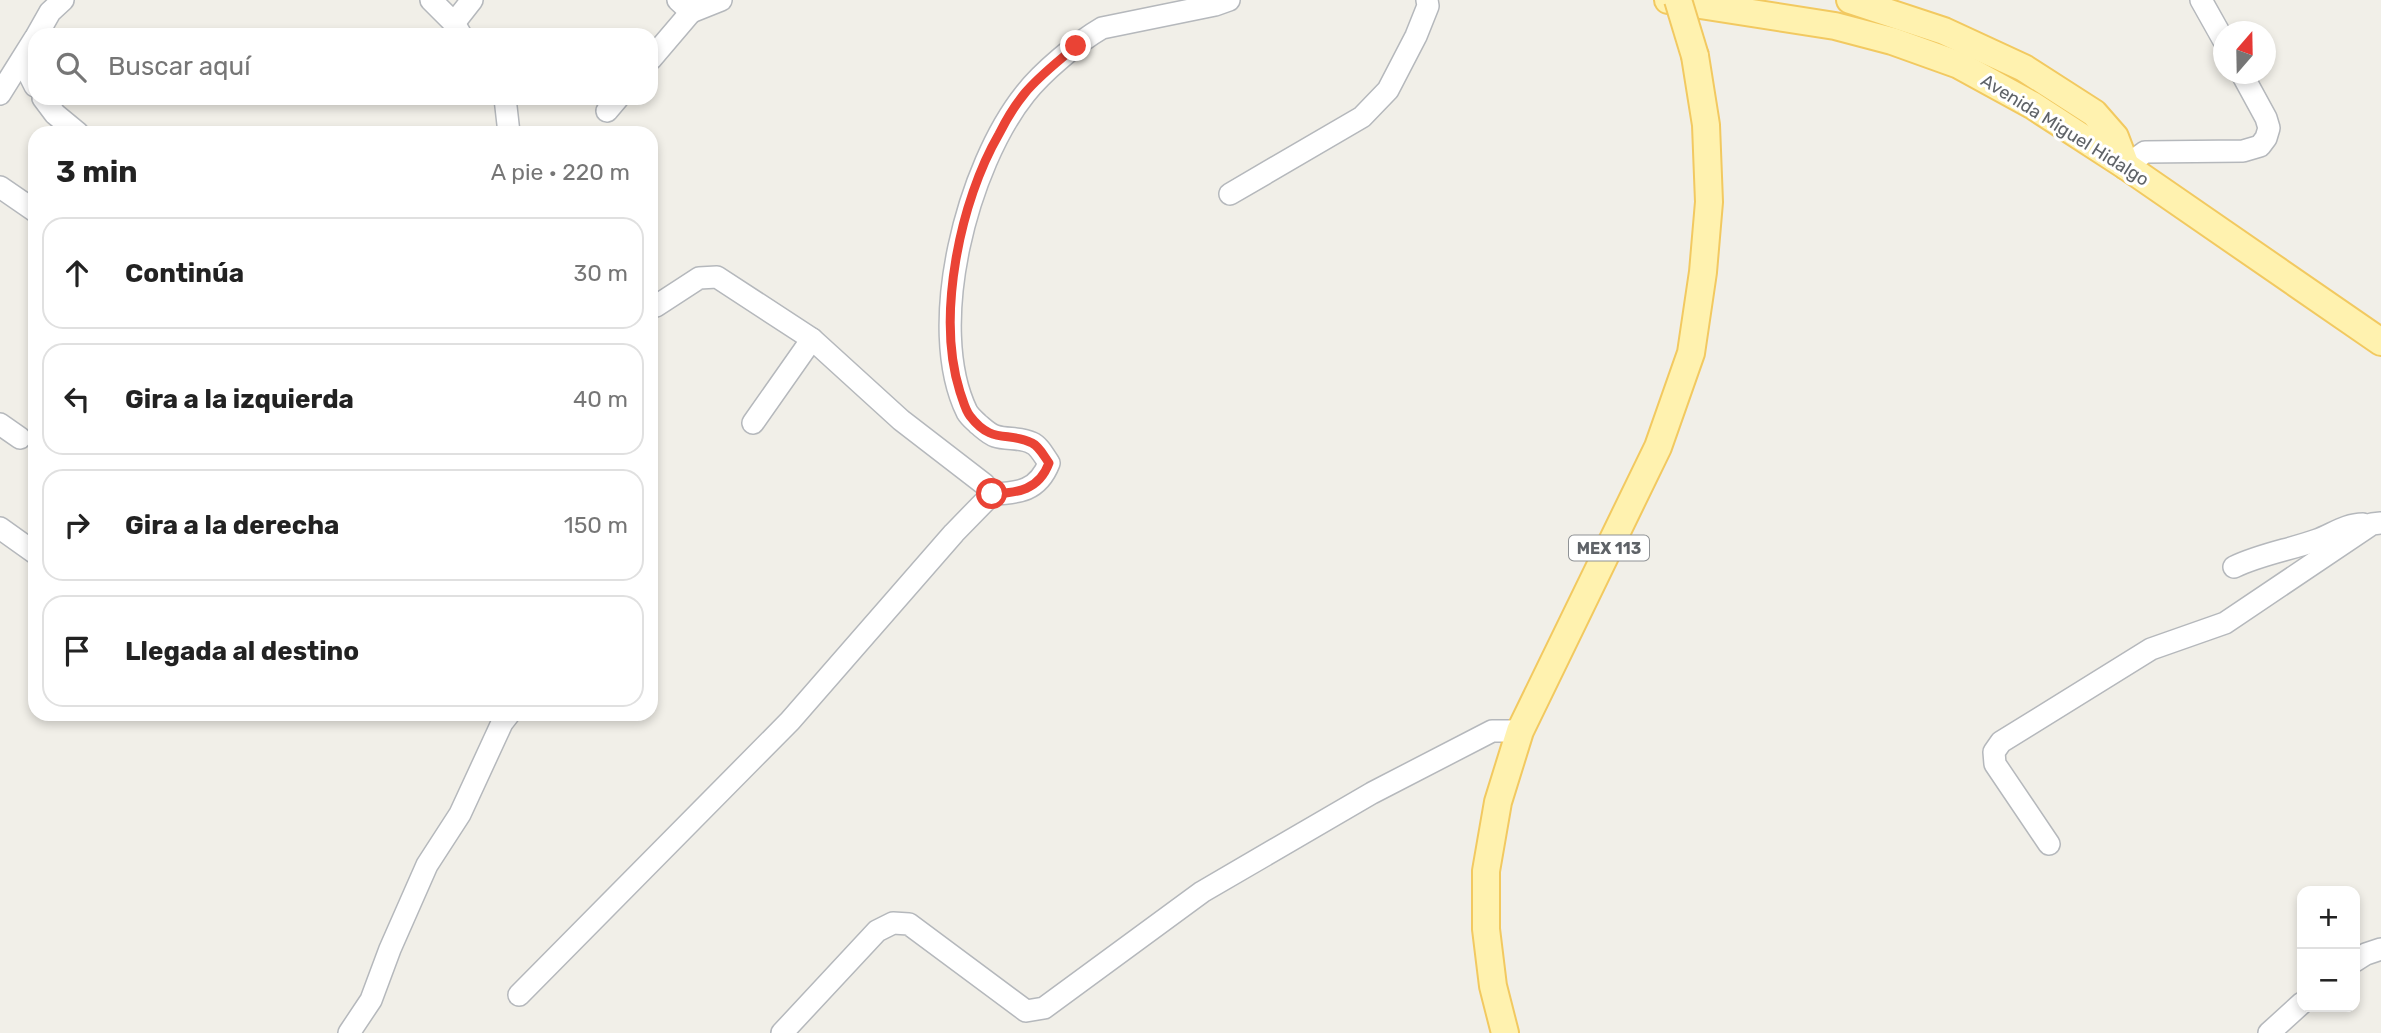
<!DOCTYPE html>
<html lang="es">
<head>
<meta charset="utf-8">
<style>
  body { margin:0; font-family:Rubik,sans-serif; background:#f6f6f6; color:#222 }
  .controls { position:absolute; right:21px; bottom:21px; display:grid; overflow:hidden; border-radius:14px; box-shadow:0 4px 10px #0003 }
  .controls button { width:63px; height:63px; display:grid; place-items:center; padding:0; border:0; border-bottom:2px solid #e0e0e0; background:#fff; color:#222; font:35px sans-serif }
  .compass { position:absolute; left:2213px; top:21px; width:63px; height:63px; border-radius:50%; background:#fff; box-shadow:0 4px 10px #0003; rotate:20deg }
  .stop { position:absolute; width:21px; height:21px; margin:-16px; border:5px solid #ea4335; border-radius:50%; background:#fff }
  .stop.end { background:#ea4335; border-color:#fff; box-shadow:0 2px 7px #0008 }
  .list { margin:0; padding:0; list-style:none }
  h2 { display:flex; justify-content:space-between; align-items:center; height:91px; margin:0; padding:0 28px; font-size:30px }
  h2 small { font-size:23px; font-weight:400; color:#767676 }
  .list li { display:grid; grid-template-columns:46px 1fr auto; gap:21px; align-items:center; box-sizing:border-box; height:112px; margin:0 14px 14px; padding:0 14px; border:2px solid #e0e0e0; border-radius:21px }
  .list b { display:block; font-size:26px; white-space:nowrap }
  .list em { font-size:23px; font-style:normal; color:#767676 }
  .icon { flex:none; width:38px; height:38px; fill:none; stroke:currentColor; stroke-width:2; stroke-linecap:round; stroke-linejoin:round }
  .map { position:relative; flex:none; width:2381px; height:1033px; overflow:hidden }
  .search { position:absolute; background:#fff; box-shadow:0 4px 10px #0003; left:28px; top:28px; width:630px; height:77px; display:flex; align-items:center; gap:18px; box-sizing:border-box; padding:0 24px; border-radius:21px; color:#767676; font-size:26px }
  .panel { position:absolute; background:#fff; box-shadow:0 4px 10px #0003; left:28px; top:126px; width:630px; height:595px; border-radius:21px }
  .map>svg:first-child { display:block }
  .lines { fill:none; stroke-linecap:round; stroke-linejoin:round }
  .minor-casing { stroke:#b5b8bc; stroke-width:24 }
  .major-casing { stroke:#f2c960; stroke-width:30 }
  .minor { stroke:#fff; stroke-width:21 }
  .major { stroke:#fff2af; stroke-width:26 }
  .major-bridge-casing { stroke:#f2c960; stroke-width:30; stroke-linecap:butt }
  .major-bridge { stroke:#fff2af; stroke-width:26 }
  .route { stroke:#ea4335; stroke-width:9 }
  .labels { text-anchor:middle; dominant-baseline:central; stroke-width:6; stroke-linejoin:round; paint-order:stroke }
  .shield { fill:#fff; stroke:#8f9295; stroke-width:2 }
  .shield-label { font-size:16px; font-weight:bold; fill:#5f6368 }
  .street-label { font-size:18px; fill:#5f6368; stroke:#fff }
</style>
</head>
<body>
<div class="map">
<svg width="2381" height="1033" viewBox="0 0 2381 1033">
  <rect width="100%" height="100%" fill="#f1efe8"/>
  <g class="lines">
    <defs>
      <g id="minor">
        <path d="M 431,0 L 454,23 L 461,35"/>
        <path d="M 678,0 L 691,12 L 721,0"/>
        <path d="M 2201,0 L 2224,41"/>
        <path d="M 454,23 L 472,0"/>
        <path d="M 37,35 L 50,12 L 63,0"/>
        <path d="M 651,59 L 691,12"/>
        <path d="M 22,60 L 35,86"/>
        <path d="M 0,94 L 35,38"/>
        <path d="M 43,98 L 55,114 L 78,133"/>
        <path d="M 505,98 L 509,133"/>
        <path d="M 607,111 L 618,98"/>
        <path d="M 2126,166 L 2145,152 L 2243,151 L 2260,146 L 2266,138 L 2269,128 L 2266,118 L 2242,74"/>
        <path d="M 0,187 L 35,211"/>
        <path d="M 1230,194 L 1362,117 L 1388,90 L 1416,36 L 1428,6 L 1427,0"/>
        <path d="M 651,307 L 656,306 L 699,278 L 717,277 L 812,339 L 901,420 L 984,484 L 992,494 C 1019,493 1038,491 1049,463 C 1044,456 1039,446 1032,443 C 1020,437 1007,440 995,436 C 989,434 983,428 978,424 C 974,420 970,417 967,412 C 925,326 968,165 1025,94 C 1042,72 1078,42 1102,28 L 1215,5 L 1229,0"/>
        <path d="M 753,423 L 812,339"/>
        <path d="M 0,424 L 20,438"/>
        <path d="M 0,528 L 35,553"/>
        <path d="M 2234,567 C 2261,554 2289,550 2317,540 C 2333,534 2346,524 2363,524"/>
        <path d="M 2049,844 L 1995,764 L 1994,752 L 2001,742 L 2151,649 L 2225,623 L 2372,524 L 2381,523"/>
        <path d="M 2355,961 L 2366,954 L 2381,949"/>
        <path d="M 519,995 L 790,721 L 954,533 L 992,494"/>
        <path d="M 349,1033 L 371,1000 L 390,949 L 427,865 L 460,814 L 502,723 L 509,714"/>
        <path d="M 782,1033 L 877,931 L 893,923 L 909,924 L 1026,1011 L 1044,1008 L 1202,892 L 1372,793 L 1492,731 L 1520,731"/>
        <path d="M 2269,1033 L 2302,1003"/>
      </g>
      <g id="major">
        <path d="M 1668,0 L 1835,26 L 1892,41 L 1959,65 L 2032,105 L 2126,166 L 2381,342"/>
        <path d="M 1850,0 L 1944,31 L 2024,68 L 2094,113 L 2115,137 L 2126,166"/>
        <path d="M 1505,1033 L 1493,986 L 1486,929 L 1486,871 L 1498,802 L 1520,731 L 1658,447 L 1691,353 L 1703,272 L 1709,202 L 1706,125 L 1695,56"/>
      </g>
    </defs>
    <use href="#minor" class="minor-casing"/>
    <use href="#major" class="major-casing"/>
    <use href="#minor" class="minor"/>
    <use href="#major" class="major"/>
    <defs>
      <path id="major-bridge" d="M 1678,0 L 1695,56"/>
    </defs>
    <use href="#major-bridge" class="major-bridge-casing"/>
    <use href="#major-bridge" class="major-bridge"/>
  </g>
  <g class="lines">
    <path class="route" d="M 992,494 C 1018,493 1039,490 1049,463 C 1044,456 1039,446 1032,443 C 1008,431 992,445 970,416 C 965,410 963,400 960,392 C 936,316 960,201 999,134 C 1006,120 1015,105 1025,93 C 1039,76 1059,61 1076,46"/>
  </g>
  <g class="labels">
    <rect class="shield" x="1569" y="535.5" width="80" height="25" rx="5"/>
    <g class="shield-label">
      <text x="1609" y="548">MEX 113</text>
    </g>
    <g class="street-label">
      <text transform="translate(2065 130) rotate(32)">Avenida Miguel Hidalgo</text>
    </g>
  </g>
</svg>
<div class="controls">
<button>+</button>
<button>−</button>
</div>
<svg class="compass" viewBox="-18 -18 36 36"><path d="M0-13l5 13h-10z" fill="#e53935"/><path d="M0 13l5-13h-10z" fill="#767676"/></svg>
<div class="stop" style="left:992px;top:494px"></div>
<div class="stop end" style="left:1076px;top:46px"></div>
<div class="search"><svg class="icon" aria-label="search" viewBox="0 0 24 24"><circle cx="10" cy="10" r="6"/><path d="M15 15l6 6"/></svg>Buscar aquí</div>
<section class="panel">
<h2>3 min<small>A pie · 220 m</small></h2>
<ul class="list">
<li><svg class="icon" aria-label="ahead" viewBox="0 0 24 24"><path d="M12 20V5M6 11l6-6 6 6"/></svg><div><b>Continúa</b></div><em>30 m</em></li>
<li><svg class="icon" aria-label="left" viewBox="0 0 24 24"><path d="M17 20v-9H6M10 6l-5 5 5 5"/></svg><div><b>Gira a la izquierda</b></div><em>40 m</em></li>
<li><svg class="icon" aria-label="right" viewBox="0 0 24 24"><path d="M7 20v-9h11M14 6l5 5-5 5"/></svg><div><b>Gira a la derecha</b></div><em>150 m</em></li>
<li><svg class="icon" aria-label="arrive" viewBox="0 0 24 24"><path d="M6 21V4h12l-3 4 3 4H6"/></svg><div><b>Llegada al destino</b></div></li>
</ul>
</section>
</div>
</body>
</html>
